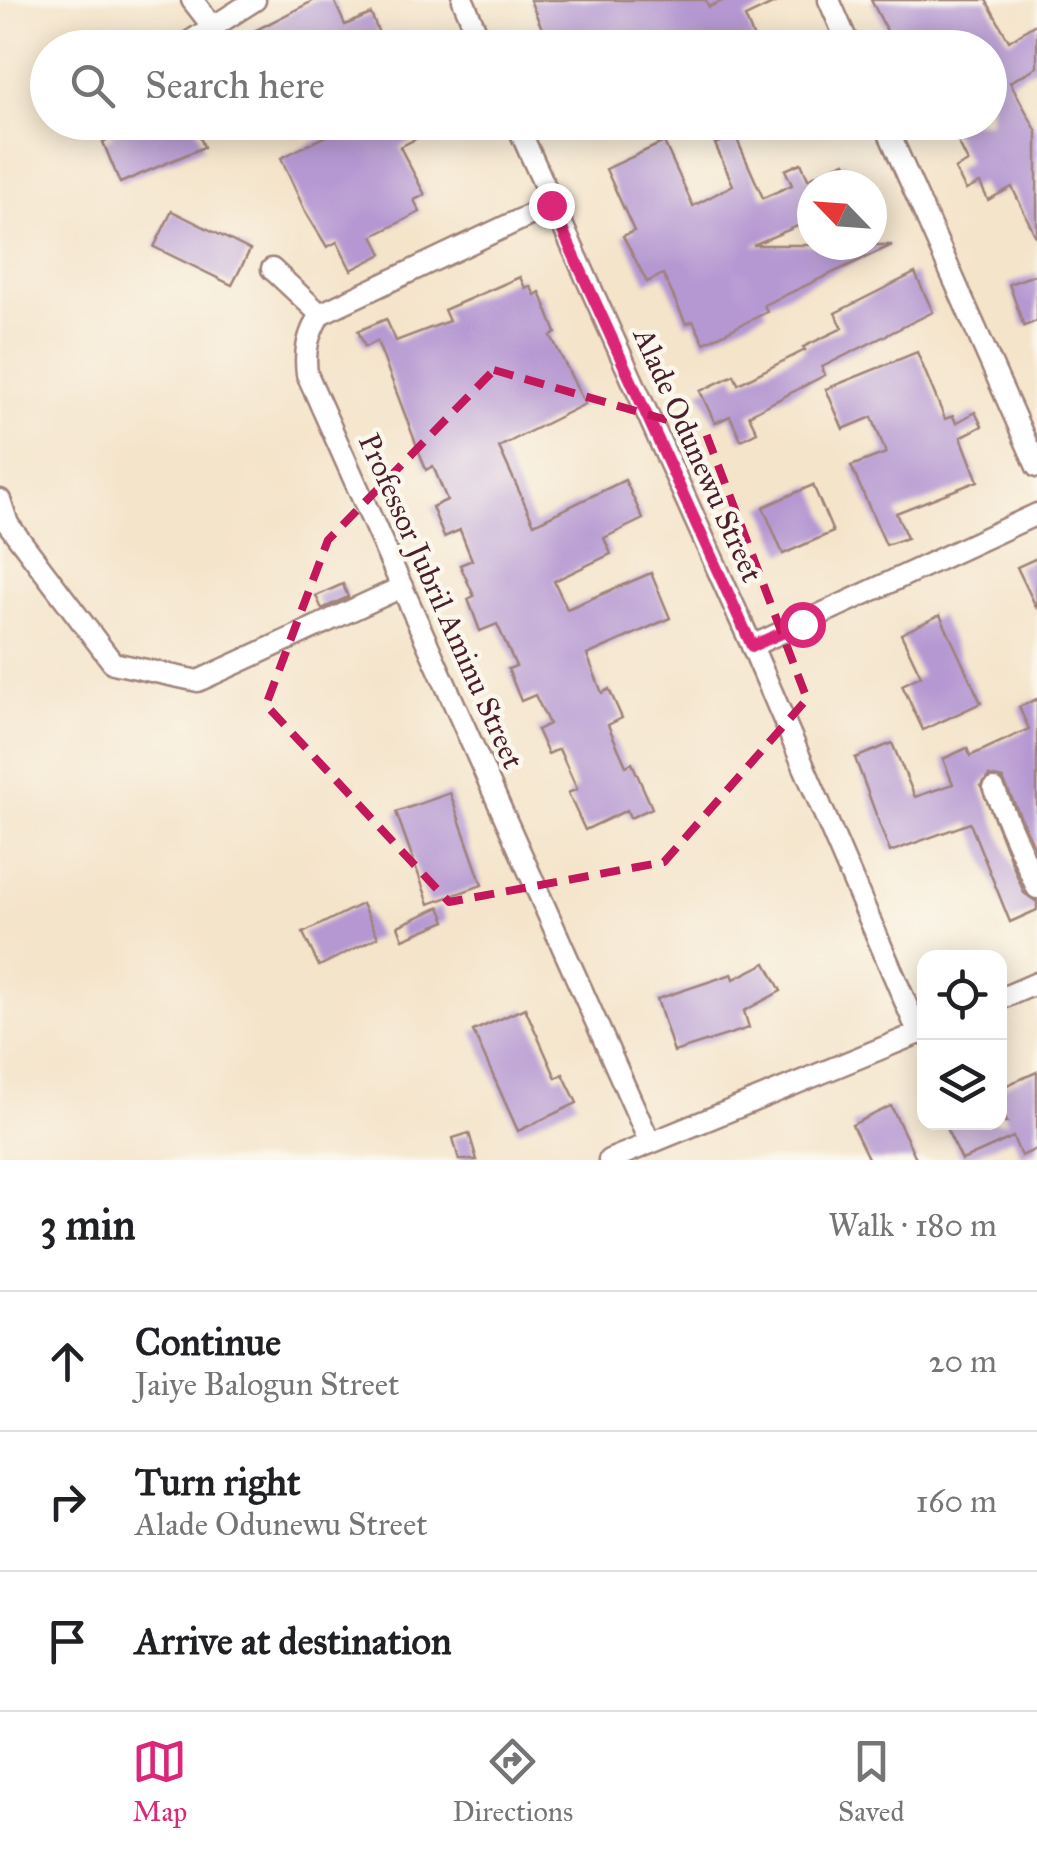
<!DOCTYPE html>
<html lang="en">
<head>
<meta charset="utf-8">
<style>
  body { margin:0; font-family:"IM FELL Great Primer",serif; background:#f2f2f2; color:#202124 }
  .controls { position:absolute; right:30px; bottom:30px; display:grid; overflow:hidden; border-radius:20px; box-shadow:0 5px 25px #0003 }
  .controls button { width:90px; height:90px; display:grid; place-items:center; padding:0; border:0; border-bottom:2px solid #e0e0e0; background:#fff; color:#202124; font:50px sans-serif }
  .compass { position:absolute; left:797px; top:170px; width:90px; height:90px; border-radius:50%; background:#fff; box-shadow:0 5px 25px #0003; rotate:295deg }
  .stop { position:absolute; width:30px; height:30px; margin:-22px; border:8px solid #db2777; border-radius:50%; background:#fff }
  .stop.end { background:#db2777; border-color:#fff; box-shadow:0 2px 10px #0008 }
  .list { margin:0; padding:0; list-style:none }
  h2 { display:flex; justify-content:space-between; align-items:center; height:130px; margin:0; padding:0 40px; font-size:42px }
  h2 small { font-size:32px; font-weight:400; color:#757577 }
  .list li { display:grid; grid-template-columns:65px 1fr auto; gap:30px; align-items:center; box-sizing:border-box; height:140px; padding:0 40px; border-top:2px solid #e0e0e0 }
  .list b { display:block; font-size:38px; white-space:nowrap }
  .list p { margin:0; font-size:32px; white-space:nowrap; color:#757577 }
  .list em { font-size:32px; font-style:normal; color:#757577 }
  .icon { flex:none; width:55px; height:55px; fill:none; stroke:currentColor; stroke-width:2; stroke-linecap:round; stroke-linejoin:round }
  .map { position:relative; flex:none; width:1037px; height:1160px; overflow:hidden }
  .search { position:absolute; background:#fff; box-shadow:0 5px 25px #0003; left:30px; right:30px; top:30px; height:110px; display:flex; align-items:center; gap:25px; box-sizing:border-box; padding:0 35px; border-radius:55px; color:#757577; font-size:38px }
  .sheet { height:550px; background:#fff }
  nav { display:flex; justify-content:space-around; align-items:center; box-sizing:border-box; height:140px; border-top:2px solid #e0e0e0; background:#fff; font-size:28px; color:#757577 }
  nav a { display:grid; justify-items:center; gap:5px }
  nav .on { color:#db2777 }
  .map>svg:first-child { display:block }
  .building { fill:#b598d2 }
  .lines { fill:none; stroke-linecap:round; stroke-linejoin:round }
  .minor-casing { stroke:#9f827a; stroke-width:25 }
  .minor { stroke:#fff; stroke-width:20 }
  .route { stroke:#db2777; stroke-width:12 }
  .marked { fill:none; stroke:#c2185b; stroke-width:8; stroke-dasharray:20 12; stroke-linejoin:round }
  .labels { text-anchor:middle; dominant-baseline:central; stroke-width:9; stroke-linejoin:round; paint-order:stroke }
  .street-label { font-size:30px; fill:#4a1f2b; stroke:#fbf7ec }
</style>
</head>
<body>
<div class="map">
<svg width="1037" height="1160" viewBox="0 0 1037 1160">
  <rect width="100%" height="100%" fill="#fbf7ec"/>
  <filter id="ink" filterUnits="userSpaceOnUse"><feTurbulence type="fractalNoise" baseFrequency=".01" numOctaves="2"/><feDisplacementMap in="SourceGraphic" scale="20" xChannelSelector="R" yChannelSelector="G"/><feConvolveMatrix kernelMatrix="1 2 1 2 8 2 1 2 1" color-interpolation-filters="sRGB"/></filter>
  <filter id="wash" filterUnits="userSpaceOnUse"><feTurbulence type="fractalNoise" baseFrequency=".0048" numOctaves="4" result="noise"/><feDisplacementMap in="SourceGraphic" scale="40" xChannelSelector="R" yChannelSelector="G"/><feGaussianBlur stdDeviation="2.25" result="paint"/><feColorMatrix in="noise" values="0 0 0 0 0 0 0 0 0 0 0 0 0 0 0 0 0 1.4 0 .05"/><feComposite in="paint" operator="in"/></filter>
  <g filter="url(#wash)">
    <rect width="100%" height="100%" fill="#f4e4ca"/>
    <g id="blocks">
      <g class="building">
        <path d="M 315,0 L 334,0 L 345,25 L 371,14 L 385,48 L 221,48 Z"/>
        <path d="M 530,0 L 706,0 L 709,7 L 724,0 L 781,0 L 745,17 L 758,48 L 505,48 L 543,31 Z"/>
        <path d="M 871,0 L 986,0 L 1009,41 L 1037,23 L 1037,67 L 1010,82 L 1037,132 L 1037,239 L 1012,187 L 988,200 L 980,183 L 966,190 L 955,169 L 968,162 L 948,122 L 990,122 L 990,48 L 896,48 Z"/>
        <path d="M 113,122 L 194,122 L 204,147 L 120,183 L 103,142 L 113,137 L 110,131 L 116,129 Z"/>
        <path d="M 324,122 L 449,122 L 400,147 L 425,195 L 414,200 L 420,212 L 373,236 L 382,254 L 351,270 L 337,242 L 327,247 L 305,211 L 281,158 L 330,134 Z"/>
        <path d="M 735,135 L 763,198 L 792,185 L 785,170 L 801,163 L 808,179 L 845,162 L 855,185 L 812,185 L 812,220 L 753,245 L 892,245 L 764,305 L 767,312 L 704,343 L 693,321 L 686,324 L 663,274 L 647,282 L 623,236 L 634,231 L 606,169 L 664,142 L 693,206 L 733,185 L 715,144 Z"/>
        <path d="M 172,211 L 250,250 L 232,285 L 154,247 Z"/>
        <path d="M 915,273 L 933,312 L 822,367 L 825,375 L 749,415 L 757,432 L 741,440 L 730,416 L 715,423 L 700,391 L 734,375 L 738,384 L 805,350 L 803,347 L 843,328 L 835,313 Z"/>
        <path d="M 1037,274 L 1037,321 L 1024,326 L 1009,284 Z"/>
        <path d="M 520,277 L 525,288 L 530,286 L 535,295 L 540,292 L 556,333 L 551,336 L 585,404 L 499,447 L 534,524 L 625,480 L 643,519 L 604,538 L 611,554 L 554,581 L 567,609 L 651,573 L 670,618 L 587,655 L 602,693 L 609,689 L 622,718 L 608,725 L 626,766 L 632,763 L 652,808 L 630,818 L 627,810 L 585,830 L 568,793 L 577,789 L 559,749 L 548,754 L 537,730 L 549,724 L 535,695 L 521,701 L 508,669 L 516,666 L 497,624 L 480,631 L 468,599 L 474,596 L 460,565 L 472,560 L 460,530 L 444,537 L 432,507 L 447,500 L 433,466 L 426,470 L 377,341 L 365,347 L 358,331 L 386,319 L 396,341 L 449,321 L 444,310 Z"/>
        <path d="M 917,352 L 945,419 L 953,416 L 956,423 L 975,412 L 982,426 L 961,437 L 978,481 L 896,513 L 907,538 L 886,545 L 851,466 L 886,453 L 872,417 L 843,429 L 826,389 Z"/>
        <path d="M 813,485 L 833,532 L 783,554 L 763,507 Z"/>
        <path d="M 1037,558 L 1037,609 L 1017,567 Z"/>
        <path d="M 343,584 L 348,597 L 322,609 L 316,596 Z"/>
        <path d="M 940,615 L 981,703 L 923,730 L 902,685 L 921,676 L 901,634 Z"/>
        <path d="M 1037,699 L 1037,853 L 1003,779 L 989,776 L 981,786 L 1024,893 L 1037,902 L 1037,910 L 1010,922 L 970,823 L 890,852 L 855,758 L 892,743 L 915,797 L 953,784 L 943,759 L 967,748 L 970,756 L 1029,729 L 1019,707 Z"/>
        <path d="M 450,793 L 482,885 L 429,904 L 396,812 Z"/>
        <path d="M 362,904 L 378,937 L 319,966 L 303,933 Z"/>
        <path d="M 440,907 L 446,921 L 403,939 L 398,926 Z"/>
        <path d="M 766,963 L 781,991 L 744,1011 L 749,1028 L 674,1052 L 657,999 L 732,974 L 734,979 Z"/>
        <path d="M 525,1008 L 556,1078 L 563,1074 L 577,1103 L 518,1131 L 473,1031 Z"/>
        <path d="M 1037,1072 L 1037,1149 L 1021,1156 L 1013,1137 L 962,1160 L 943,1122 L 1007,1122 L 1000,1104 L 1000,1088 Z"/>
        <path d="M 891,1106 L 917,1160 L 869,1160 L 852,1125 Z"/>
        <path d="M 469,1133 L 477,1160 L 459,1160 L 453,1138 Z"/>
      </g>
    </g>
  </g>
  <g filter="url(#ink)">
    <use href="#blocks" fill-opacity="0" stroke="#9f827a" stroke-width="2.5"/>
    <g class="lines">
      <defs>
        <g id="minor">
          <path d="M 192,0 L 213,27"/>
          <path d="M 463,0 L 483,48"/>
          <path d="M 829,0 L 850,48"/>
          <path d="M 186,44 L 255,0"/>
          <path d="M 516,122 L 752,646 L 919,1034"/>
          <path d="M 884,122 L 1037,467"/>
          <path d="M 551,205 L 320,314 C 308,335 304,350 307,374 L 650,1143"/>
          <path d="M 272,269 L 320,314"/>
          <path d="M 0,500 L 8,524 L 113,663 L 198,681 L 402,587"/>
          <path d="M 752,646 L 1037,514"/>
          <path d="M 994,789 L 1037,888"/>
          <path d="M 1000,999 L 1037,983"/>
          <path d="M 609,1160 L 924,1031"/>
        </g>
      </defs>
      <use href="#minor" class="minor-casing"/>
      <use href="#minor" class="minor"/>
    </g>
  </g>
  <g class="lines" filter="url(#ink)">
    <path class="route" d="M 551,205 L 752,646 L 802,624"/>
  </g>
  <path class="marked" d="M 494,370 L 705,431 L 807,699 L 664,862 L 449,902 L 266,705 L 328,540 Z"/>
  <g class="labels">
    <g class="street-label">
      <text transform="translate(698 455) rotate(66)">Alade Odunewu Street</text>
      <text transform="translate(441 601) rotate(66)">Professor Jubril Aminu Street</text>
    </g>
  </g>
</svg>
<div class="controls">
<button><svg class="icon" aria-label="locate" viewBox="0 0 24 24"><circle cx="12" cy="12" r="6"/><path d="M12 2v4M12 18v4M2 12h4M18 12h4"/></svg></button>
<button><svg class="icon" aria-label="layers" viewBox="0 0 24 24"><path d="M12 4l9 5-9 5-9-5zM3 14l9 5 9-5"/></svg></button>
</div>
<svg class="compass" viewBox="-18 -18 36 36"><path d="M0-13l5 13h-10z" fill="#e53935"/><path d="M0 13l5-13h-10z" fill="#757577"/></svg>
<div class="stop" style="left:802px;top:624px"></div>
<div class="stop end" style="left:551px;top:205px"></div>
<div class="search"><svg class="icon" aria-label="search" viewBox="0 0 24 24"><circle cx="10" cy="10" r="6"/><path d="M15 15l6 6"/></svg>Search here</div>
</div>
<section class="sheet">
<h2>3 min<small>Walk · 180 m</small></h2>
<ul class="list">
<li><svg class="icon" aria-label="ahead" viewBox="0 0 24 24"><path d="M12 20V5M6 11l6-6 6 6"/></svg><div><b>Continue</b><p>Jaiye Balogun Street</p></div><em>20 m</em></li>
<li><svg class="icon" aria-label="right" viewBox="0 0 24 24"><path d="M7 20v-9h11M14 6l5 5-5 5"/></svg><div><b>Turn right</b><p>Alade Odunewu Street</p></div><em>160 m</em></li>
<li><svg class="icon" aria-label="arrive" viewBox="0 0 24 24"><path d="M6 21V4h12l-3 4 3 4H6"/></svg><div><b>Arrive at destination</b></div></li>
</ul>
</section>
<nav>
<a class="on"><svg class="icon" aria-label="map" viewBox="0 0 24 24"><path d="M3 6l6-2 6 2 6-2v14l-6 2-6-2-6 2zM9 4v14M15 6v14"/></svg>Map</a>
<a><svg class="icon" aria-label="directions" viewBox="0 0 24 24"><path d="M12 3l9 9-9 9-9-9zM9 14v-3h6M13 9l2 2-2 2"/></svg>Directions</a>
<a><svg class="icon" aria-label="saved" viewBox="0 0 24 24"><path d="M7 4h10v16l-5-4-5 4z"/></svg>Saved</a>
</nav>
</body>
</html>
